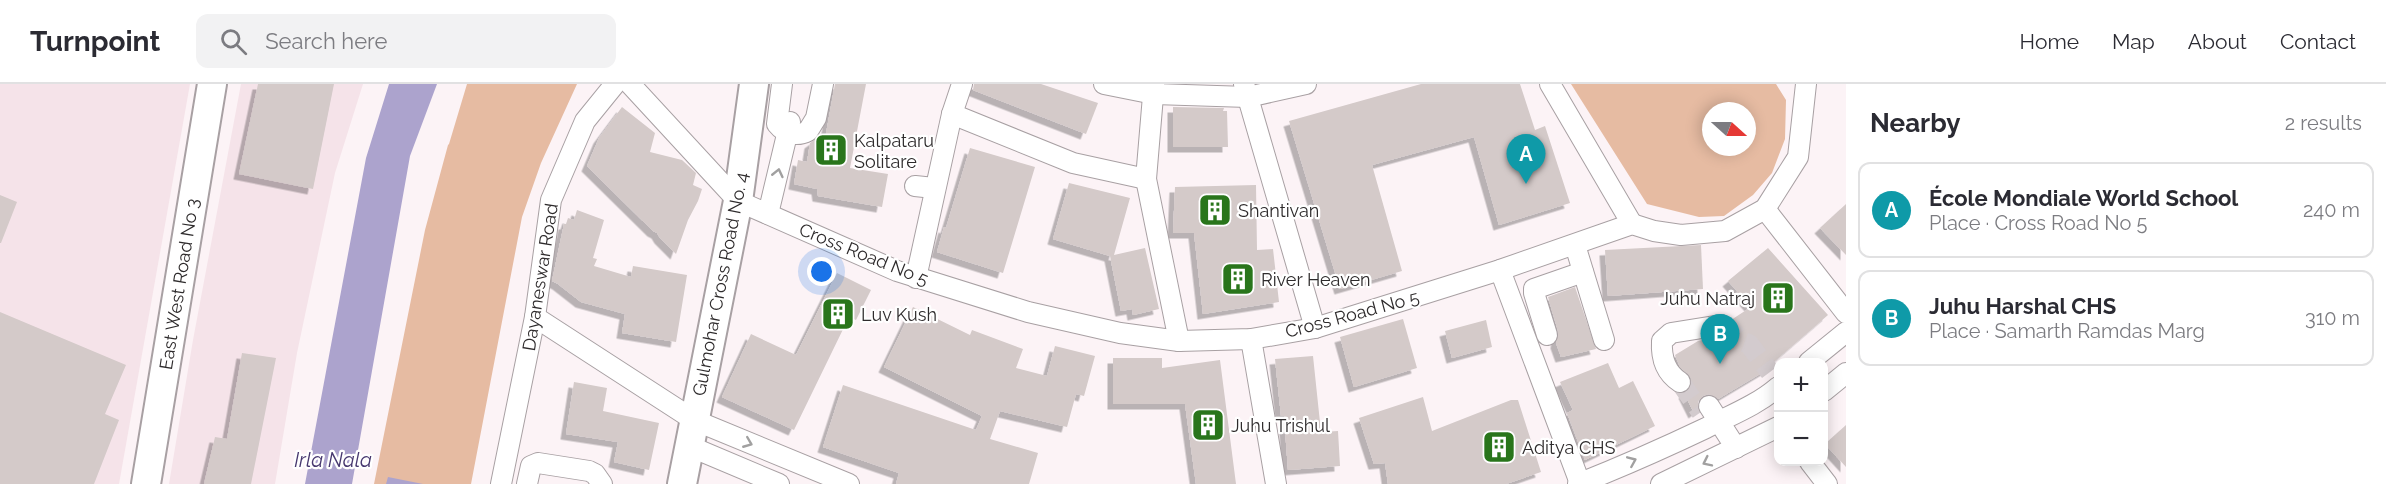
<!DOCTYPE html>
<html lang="en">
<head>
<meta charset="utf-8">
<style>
  body { margin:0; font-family:Raleway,sans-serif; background:#f2f2f3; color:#2b2b33 }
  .controls { position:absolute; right:18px; bottom:18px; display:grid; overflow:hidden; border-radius:12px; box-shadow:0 3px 15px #0003 }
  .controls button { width:54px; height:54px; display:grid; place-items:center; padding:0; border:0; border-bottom:2px solid #e1e1e2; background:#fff; color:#2b2b33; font:30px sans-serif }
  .compass { position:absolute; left:1702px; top:18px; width:54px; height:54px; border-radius:50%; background:#fff; box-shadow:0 3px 15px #0003; rotate:111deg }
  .you { position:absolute; left:822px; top:188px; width:21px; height:21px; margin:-15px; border:4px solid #fff; border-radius:50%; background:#1a73e8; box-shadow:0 0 0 9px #1a73e833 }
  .badge { display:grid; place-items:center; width:39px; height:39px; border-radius:50%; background:#29751b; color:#fff; font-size:20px; font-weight:700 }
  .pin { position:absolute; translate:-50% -50px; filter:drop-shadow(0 2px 3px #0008) }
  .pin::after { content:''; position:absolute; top:32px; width:21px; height:18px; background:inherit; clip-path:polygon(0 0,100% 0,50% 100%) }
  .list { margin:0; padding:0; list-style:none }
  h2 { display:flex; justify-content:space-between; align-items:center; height:78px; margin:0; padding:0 24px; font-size:26px }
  h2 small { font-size:20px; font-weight:400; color:#7c7c81 }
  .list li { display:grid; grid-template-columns:39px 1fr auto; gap:18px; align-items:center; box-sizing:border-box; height:96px; margin:0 12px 12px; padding:0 12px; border:2px solid #e1e1e2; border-radius:12px }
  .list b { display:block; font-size:22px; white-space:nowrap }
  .list p { margin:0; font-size:20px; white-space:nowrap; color:#7c7c81 }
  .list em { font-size:20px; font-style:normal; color:#7c7c81 }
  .icon { flex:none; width:33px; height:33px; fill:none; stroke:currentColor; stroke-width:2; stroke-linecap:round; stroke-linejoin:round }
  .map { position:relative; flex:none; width:1846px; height:400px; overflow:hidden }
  header { display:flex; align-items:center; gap:36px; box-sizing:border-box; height:84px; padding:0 30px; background:#fff; border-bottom:2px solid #e1e1e2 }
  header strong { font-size:28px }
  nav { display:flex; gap:33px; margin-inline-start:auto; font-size:21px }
  .search { width:420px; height:54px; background:#f2f2f3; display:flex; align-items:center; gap:15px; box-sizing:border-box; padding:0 21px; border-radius:12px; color:#7c7c81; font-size:22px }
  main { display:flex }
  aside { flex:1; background:#fff }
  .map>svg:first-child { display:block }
  .built { fill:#f5e3e9 }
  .green { fill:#e6bba2; fill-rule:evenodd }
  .water { fill:#aca3cd }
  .building { fill:#d4cac9; filter:url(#shadow) }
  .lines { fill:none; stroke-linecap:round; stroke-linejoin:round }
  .street-tunnel { stroke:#d3cbce; stroke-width:20; stroke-dasharray:20 10; stroke-linecap:butt }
  .street-casing { stroke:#a8a0a3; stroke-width:22 }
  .secondary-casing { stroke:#a8a0a3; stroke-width:32 }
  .street { stroke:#fff; stroke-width:20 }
  .secondary { stroke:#fff; stroke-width:28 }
  .oneway { stroke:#a1a0a0 }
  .labels { text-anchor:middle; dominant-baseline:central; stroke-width:4.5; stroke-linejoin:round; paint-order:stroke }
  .poi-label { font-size:18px; fill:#2e2b2c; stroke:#fff; text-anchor:start }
  .street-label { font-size:18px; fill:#2e2b2c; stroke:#fff }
  .water-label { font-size:20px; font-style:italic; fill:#47386f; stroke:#fff }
</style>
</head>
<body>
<header>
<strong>Turnpoint</strong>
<div class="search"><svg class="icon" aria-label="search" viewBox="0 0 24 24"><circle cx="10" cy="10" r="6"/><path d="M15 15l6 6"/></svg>Search here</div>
<nav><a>Home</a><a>Map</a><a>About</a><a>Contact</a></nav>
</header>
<main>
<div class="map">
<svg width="1846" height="400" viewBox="0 0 1846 400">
  <defs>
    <filter id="shadow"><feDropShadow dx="-5.5" dy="5.5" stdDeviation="0" flood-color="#0004"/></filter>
  </defs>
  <rect width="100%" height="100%" fill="#fcf3f6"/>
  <g class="built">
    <path d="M 0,0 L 190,0 L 119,400 L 0,400 Z"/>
    <path d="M 241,0 L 363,0 L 335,89 L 297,269 L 275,400 L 169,400 L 193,256 Z"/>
  </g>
  <g class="green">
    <path d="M 467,0 L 577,0 L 541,79 L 522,133 L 471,400 L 374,400 L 425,146 L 448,61 L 449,60 Z"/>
    <path d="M 1571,0 L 1776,0 L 1786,16 L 1785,55 L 1772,89 L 1753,111 L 1724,132 L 1699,133 L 1647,120 ZM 1711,27 L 1747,27 L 1747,63 L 1711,63 Z"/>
  </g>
  <g class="water">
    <path d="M 389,0 L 437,0 L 410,72 L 352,400 L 305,400 L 366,74 Z"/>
    <path d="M 388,393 L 423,400 L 386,400 Z"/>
  </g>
  <g class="building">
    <path d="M 258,0 L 334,0 L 313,105 L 239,90 Z"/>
    <path d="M 835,0 L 866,0 L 850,84 L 888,90 L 882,123 L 818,112 L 817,105 L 794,100 L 798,76 L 807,78 L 810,59 L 817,54 L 825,55 Z"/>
    <path d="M 974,0 L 1041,0 L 1098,19 L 1086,50 L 973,6 Z"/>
    <path d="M 1421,0 L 1520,0 L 1535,46 L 1545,42 L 1570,119 L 1499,141 L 1474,53 L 1372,81 L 1402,187 L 1340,205 L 1289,37 Z"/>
    <path d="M 622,23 L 655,49 L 650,68 L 682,76 L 696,89 L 693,101 L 702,105 L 698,117 L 688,136 L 676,170 L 660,154 L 657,149 L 653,147 L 587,82 L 599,54 Z"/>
    <path d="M 1173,23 L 1224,24 L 1223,27 L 1227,27 L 1228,63 L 1173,63 Z"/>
    <path d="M 970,64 L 1035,83 L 1003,189 L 937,168 L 944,143 L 946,144 Z"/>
    <path d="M 1069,99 L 1130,114 L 1114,171 L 1145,164 L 1159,225 L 1133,231 L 1132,225 L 1121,227 L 1110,172 L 1053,155 Z"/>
    <path d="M 1256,101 L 1257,166 L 1273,165 L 1279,218 L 1203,230 L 1194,149 L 1173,149 L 1175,103 Z"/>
    <path d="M 0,111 L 17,118 L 1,159 L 0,159 Z"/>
    <path d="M 1846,120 L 1846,171 L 1820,144 Z"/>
    <path d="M 577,126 L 604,136 L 593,174 L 597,175 L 594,182 L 631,193 L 633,182 L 687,191 L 676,258 L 622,249 L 625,230 L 581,218 L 558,200 L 552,197 L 564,140 L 566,140 L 568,134 L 574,136 Z"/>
    <path d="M 1701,161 L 1703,205 L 1608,212 L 1605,166 Z"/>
    <path d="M 1768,164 L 1828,231 L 1769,282 L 1770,284 L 1718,315 L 1709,310 L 1703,312 L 1698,317 L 1698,326 L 1694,329 L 1684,309 L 1690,305 L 1691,294 L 1680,283 L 1675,271 L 1698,257 L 1729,250 L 1732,245 L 1731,236 L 1751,223 L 1728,197 Z"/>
    <path d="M 837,189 L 871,206 L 856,236 L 849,233 L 794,346 L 722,313 L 751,250 L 796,271 Z"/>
    <path d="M 1575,203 L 1596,265 L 1561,273 L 1556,259 L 1558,247 L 1548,213 Z"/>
    <path d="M 913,223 L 970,251 L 972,246 L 1023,265 L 1016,284 L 1047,292 L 1055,262 L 1095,272 L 1084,312 L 1076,310 L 1067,343 L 1000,327 L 990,355 L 1038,369 L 1029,400 L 896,400 L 899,389 L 823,363 L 843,301 L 976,346 L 982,332 L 884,283 Z"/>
    <path d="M 0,228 L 126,281 L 105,330 L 119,336 L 94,400 L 0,400 Z"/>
    <path d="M 1403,235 L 1417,284 L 1354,303 L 1340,253 Z"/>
    <path d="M 1486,236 L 1492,263 L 1452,274 L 1445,247 Z"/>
    <path d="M 242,269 L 276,274 L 251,400 L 204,400 L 215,353 L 227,355 Z"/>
    <path d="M 1313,272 L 1321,348 L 1338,347 L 1340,382 L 1288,386 L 1284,332 L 1281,332 L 1275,275 Z"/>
    <path d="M 1113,274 L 1162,274 L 1162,284 L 1220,276 L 1236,400 L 1196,400 L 1185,320 L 1113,320 Z"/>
    <path d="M 1608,279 L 1619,304 L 1633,297 L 1655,342 L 1585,376 L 1567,329 L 1573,326 L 1560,298 Z"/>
    <path d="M 574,298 L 607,304 L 603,327 L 659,339 L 649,386 L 614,378 L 618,358 L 566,350 Z"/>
    <path d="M 1423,313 L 1432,347 L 1511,316 L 1518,316 L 1541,388 L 1506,400 L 1388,400 L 1385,379 L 1374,380 L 1359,334 Z"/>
    <path d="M 1846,341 L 1846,383 L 1825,360 Z"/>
  </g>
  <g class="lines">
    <g class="street-tunnel">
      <path d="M 1721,241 L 1729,244 L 1741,257 L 1749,260 L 1770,288"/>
      <path d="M 1680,298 L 1701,328"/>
    </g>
    <defs>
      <g id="street">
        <path d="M 630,0 L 738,117 L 897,187 L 1028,228 L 1120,249 L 1179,257 L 1251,255 L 1315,244 L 1500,186 L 1632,140 L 1654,147 L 1681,151 L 1725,147 L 1765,125 L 1798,73 L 1806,0"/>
        <path d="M 782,0 L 777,40 C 785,50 797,53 808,47 L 816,34 L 823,0"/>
        <path d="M 1104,0 L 1154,10 L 1248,13 L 1306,0"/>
        <path d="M 1154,0 L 1146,95 L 1179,257"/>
        <path d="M 1244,0 L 1315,244"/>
        <path d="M 1550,0 L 1632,140"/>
        <path d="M 952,30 L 1073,79 L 1146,95"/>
        <path d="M 915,102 L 934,104"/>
        <path d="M 1765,125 L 1846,229"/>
        <path d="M 768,130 L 790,38"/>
        <path d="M 1575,161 L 1604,256"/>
        <path d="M 1500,186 L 1580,399"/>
        <path d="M 916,194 L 952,30 L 962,0"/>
        <path d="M 535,233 L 694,336 L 849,400"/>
        <path d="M 1547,251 L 1534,209 L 1534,205 L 1583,188"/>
        <path d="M 1251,255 L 1276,400"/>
        <path d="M 1809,278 L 1846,248"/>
        <path d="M 1680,298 C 1666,289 1661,274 1662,257 L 1671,249 L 1721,241"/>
        <path d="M 1824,307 L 1846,289"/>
        <path d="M 1709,322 L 1736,364"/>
        <path d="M 689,362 L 779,400"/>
        <path d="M 1810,378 L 1827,400"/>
        <path d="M 501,400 L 535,233 L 551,116 L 585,37 L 615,0"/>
        <path d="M 527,400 L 531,382 L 538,379 L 589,387 L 595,390 L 602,400"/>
        <path d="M 1578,400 C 1621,383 1664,364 1706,344 C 1731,331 1757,321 1778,303"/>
        <path d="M 1661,400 L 1778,343"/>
      </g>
      <g id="secondary">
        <path d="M 146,400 L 212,0"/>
        <path d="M 682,400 L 738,117 L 754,0"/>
      </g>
    </defs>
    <use href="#street" class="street-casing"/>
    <use href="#secondary" class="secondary-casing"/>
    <use href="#street" class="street"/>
    <use href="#secondary" class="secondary"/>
  </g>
  <defs><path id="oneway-chevron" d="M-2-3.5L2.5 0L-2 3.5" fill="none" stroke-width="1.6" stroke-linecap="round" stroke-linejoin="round" transform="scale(1.5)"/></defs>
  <g class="oneway">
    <use href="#oneway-chevron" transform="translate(778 89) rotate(-77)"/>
    <use href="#oneway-chevron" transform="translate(748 359) rotate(22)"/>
    <use href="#oneway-chevron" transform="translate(1632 377) rotate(-23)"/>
    <use href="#oneway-chevron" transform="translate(1707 378) rotate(154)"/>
  </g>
  <defs>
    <symbol id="building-square" viewBox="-11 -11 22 22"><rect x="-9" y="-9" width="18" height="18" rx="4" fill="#29751b" stroke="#fff"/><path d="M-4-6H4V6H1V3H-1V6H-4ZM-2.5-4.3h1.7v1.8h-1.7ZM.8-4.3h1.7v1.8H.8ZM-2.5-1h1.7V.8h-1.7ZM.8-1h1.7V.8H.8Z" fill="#fff"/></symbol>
  </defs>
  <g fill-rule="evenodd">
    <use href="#building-square" x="812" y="47" width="38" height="38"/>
    <use href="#building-square" x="1196" y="107" width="38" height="38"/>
    <use href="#building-square" x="1219" y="176" width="38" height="38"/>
    <use href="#building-square" x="1759" y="195" width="38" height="38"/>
    <use href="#building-square" x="819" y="211" width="38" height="38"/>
    <use href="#building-square" x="1189" y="322" width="38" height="38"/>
    <use href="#building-square" x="1480" y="344" width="38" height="38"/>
  </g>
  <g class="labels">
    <g class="poi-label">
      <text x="854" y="56">Kalpataru<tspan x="854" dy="21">Solitare</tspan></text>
      <text x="1238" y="126">Shantivan</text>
      <text x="1261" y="195">River Heaven</text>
      <text x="1755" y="214" text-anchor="end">Juhu Natraj</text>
      <text x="861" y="230">Luv Kush</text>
      <text x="1231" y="341">Juhu Trishul</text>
      <text x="1522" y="363">Aditya CHS</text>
    </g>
    <g class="street-label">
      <text transform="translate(864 170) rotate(22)">Cross Road No 5</text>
      <text transform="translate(540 193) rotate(-81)">Dayaneswar Road</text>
      <text transform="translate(179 200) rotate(-81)">East West Road No 3</text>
      <text transform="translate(720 200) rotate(-79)">Gulmohar Cross Road No. 4</text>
      <text transform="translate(1352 230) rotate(-15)">Cross Road No 5</text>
    </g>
    <g class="water-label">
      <text x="333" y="376">Irla Nala</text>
    </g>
  </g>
</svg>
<div class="controls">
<button>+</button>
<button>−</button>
</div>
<svg class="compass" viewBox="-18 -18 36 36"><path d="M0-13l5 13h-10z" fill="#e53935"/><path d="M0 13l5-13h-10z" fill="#7c7c81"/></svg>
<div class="you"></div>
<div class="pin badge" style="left:1526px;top:100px;background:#0f9aa8">A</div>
<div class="pin badge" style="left:1720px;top:280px;background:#0f9aa8">B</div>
</div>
<aside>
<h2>Nearby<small>2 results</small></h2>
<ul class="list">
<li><span class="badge" style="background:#0f9aa8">A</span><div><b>École Mondiale World School</b><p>Place · Cross Road No 5</p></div><em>240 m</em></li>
<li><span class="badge" style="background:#0f9aa8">B</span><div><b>Juhu Harshal CHS</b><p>Place · Samarth Ramdas Marg</p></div><em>310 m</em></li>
</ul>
</aside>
</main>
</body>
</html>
